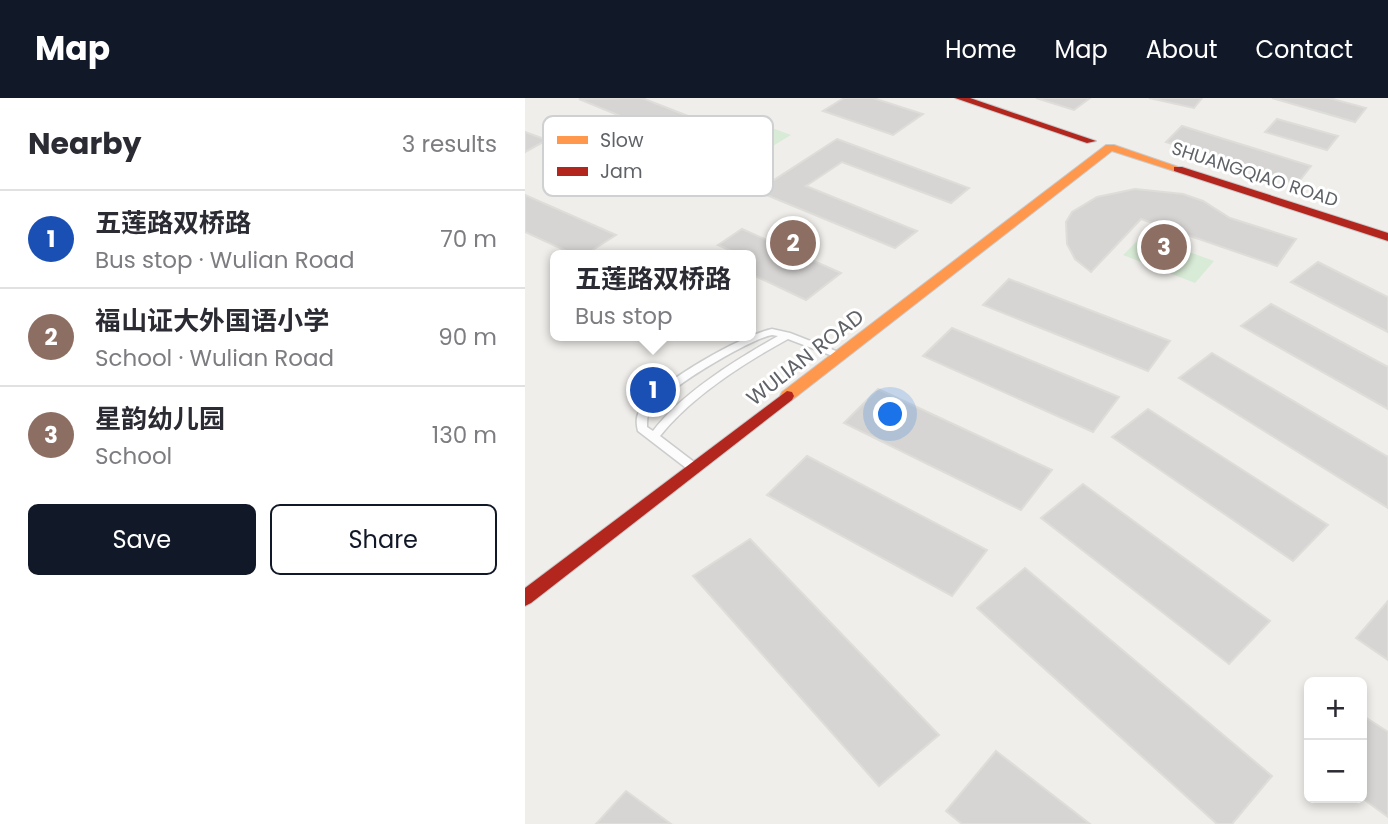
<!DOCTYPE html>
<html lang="en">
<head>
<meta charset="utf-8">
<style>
  body { margin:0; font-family:Poppins,"Noto Sans SC",sans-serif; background:#f2f2f3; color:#2b2b33 }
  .controls { position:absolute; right:21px; bottom:21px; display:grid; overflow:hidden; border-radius:10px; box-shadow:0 4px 10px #0003 }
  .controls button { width:63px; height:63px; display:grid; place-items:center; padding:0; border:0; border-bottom:2px solid #e1e1e2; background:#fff; color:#2b2b33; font:35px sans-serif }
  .you { position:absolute; left:366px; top:317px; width:24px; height:24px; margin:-18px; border:5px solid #fff; border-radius:50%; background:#1a73e8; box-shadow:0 0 0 10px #1a73e833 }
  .badge { display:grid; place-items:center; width:46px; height:46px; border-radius:50%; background:#111827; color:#fff; font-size:23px; font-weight:700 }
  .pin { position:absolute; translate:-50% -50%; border:4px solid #fff; box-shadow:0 2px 7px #0006 }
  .popup { position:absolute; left:25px; top:152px; width:206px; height:91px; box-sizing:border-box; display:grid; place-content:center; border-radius:10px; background:#fff; filter:drop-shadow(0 2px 5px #0005); font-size:23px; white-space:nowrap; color:#7c7c81 }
  .popup b { font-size:26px; color:#2b2b33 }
  .popup::after { content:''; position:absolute; left:50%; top:100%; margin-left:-14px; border:14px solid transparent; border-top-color:#fff }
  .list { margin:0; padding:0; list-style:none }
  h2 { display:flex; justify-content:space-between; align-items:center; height:91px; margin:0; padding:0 28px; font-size:30px }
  h2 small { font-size:23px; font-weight:400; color:#7c7c81 }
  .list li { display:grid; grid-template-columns:46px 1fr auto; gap:21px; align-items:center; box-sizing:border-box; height:98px; padding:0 28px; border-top:2px solid #e1e1e2 }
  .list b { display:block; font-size:26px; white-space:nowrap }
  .list p { margin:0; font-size:23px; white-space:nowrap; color:#7c7c81 }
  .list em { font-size:23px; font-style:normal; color:#7c7c81 }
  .actions { display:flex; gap:14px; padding:21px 28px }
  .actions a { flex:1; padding:16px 0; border:2px solid #111827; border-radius:10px; text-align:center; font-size:24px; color:#111827 }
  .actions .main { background:#111827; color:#fff }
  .map { position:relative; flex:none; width:863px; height:726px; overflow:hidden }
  header { display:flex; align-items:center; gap:42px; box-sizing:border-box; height:98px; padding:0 35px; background:#111827; color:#fff }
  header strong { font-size:33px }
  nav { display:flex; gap:38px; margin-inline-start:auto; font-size:24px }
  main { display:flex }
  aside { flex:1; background:#fff }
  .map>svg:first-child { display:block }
  .green { fill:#d8ebd6 }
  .building { fill:#d6d5d3; stroke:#deddd9; stroke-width:2 }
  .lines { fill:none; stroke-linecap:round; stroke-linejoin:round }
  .lane-casing { stroke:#cbcccc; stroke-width:3 }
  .slow-casing { stroke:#cacacb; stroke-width:2 }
  .jam-casing { stroke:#cacacb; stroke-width:2 }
  .lane { fill:#fdfcfc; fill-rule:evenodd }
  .slow { fill:#ff974d; fill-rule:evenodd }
  .jam { fill:#b3261e; fill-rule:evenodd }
  .labels { text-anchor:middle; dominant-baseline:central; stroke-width:6; stroke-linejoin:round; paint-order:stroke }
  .far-street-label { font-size:18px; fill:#5f6368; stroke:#fff }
  .street-label { font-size:21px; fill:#5f6368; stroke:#fff }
  .key { fill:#fff; stroke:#cfd0d2; stroke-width:2 }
  .key-label { font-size:19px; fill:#5f6368 }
</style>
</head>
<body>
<header>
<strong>Map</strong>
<nav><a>Home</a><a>Map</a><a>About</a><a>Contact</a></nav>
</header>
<main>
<aside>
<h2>Nearby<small>3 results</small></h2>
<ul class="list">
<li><span class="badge" style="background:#1a4fb4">1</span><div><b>五莲路双桥路</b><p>Bus stop · Wulian Road</p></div><em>70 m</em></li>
<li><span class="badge" style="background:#8d6e63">2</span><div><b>福山证大外国语小学</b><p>School · Wulian Road</p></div><em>90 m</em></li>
<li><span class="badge" style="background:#8d6e63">3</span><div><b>星韵幼儿园</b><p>School</p></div><em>130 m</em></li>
</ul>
<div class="actions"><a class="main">Save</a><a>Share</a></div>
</aside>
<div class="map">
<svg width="863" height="726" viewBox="0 0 863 726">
  <rect width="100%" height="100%" fill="#efeeea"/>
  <g class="green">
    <path d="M 220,20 L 266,37 L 182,88 L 135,68 Z"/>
    <path d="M 618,137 L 689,163 L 670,185 L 598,157 Z"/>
  </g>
  <g class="building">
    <path d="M 117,0 L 163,18 L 134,34 L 54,1 Z"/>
    <path d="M 319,0 L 348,0 L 398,16 L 368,37 L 298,13 Z"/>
    <path d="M 511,0 L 565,0 L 549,12 Z"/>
    <path d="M 624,0 L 677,0 L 669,10 Z"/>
    <path d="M 747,0 L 804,0 L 841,10 L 830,24 Z"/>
    <path d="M 752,21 L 813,38 L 802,52 L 740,34 Z"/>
    <path d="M 657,28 L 786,68 L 772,86 L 641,44 Z"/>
    <path d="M 0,34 L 22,42 L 0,54 Z"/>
    <path d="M 312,41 L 444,90 L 426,105 L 317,64 L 281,88 L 392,133 L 370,150 L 232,93 Z"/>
    <path d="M 610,91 L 658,96 L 678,103 L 705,120 L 771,141 L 752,168 L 616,121 L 566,174 L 550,161 L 542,146 L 541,124 L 547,114 L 572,99 Z"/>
    <path d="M 0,97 L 91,137 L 60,157 L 50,157 L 0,134 Z"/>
    <path d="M 217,131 L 316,175 L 281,202 L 226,176 L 226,157 L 208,157 L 211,155 L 193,147 Z"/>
    <path d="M 793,164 L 863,199 L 863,234 L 766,184 Z"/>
    <path d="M 484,181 L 645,243 L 623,273 L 458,207 Z"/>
    <path d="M 746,206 L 863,269 L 863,311 L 716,228 Z"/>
    <path d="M 427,230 L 594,299 L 568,334 L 398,258 Z"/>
    <path d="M 687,255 L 863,359 L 863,410 L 654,280 Z"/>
    <path d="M 353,291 L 527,372 L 496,412 L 319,325 Z"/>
    <path d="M 623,311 L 803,427 L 768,463 L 587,339 Z"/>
    <path d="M 282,358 L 462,452 L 427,498 L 242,397 Z"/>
    <path d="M 558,386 L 745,523 L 704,566 L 516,420 Z"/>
    <path d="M 225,441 L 414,637 L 354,688 L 168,478 Z"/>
    <path d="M 500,470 L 747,678 L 707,726 L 692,726 L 452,510 Z"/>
    <path d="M 863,503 L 863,562 L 831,540 Z"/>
    <path d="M 837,617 L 863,634 L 863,719 L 837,700 Z"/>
    <path d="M 471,653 L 565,726 L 437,726 L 421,713 Z"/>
    <path d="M 101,693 L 146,726 L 71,726 Z"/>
  </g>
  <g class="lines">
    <defs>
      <path id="lane" d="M 247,231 L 265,235 L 316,255 L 318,257 L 313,260 L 263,241 C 219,265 166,299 135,338 L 173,367 L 174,370 L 173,373 L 165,373 L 113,333 C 111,326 111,318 115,312 C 132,285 217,237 247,231 ZM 247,237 L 253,238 C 211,262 158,294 128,333 L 122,329 C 122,326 122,320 123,317 C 130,297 224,241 247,237 Z"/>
      <path id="slow" d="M 581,47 L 589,47 L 659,71 L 649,73 L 587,53 L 267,302 L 257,302 L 255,298 L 257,294 Z"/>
      <g id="jam">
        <path d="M 430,0 L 445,0 L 571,43 L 562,45 Z"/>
        <path d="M 649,69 L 657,69 L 863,135 L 863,143 L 649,73 Z"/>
        <path d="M 262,293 L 267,294 L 269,298 L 267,302 L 6,505 L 0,508 L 0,490 Z"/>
      </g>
    </defs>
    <use href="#lane" class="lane-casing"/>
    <use href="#slow" class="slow-casing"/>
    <use href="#jam" class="jam-casing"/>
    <use href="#lane" class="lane"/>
    <use href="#slow" class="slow"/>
    <use href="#jam" class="jam"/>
  </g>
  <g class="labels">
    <g class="far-street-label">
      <text transform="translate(730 76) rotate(18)">SHUANGQIAO ROAD</text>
    </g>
    <g class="street-label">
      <text transform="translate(280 259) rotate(-38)">WULIAN ROAD</text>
    </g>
  </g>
  <rect x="18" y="18" width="230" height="80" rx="10" class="key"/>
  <rect x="32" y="38" width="31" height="8" fill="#ff974d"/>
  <rect x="32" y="69" width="31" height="9" fill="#b3261e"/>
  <g class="key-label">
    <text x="75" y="49">Slow</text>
    <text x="75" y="80">Jam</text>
  </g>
</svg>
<div class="controls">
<button>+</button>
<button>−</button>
</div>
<div class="you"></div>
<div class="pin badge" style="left:128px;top:292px;background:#1a4fb4">1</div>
<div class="popup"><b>五莲路双桥路</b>Bus stop</div>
<div class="pin badge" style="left:268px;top:145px;background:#8d6e63">2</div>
<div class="pin badge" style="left:639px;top:149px;background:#8d6e63">3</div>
</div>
</main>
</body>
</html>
